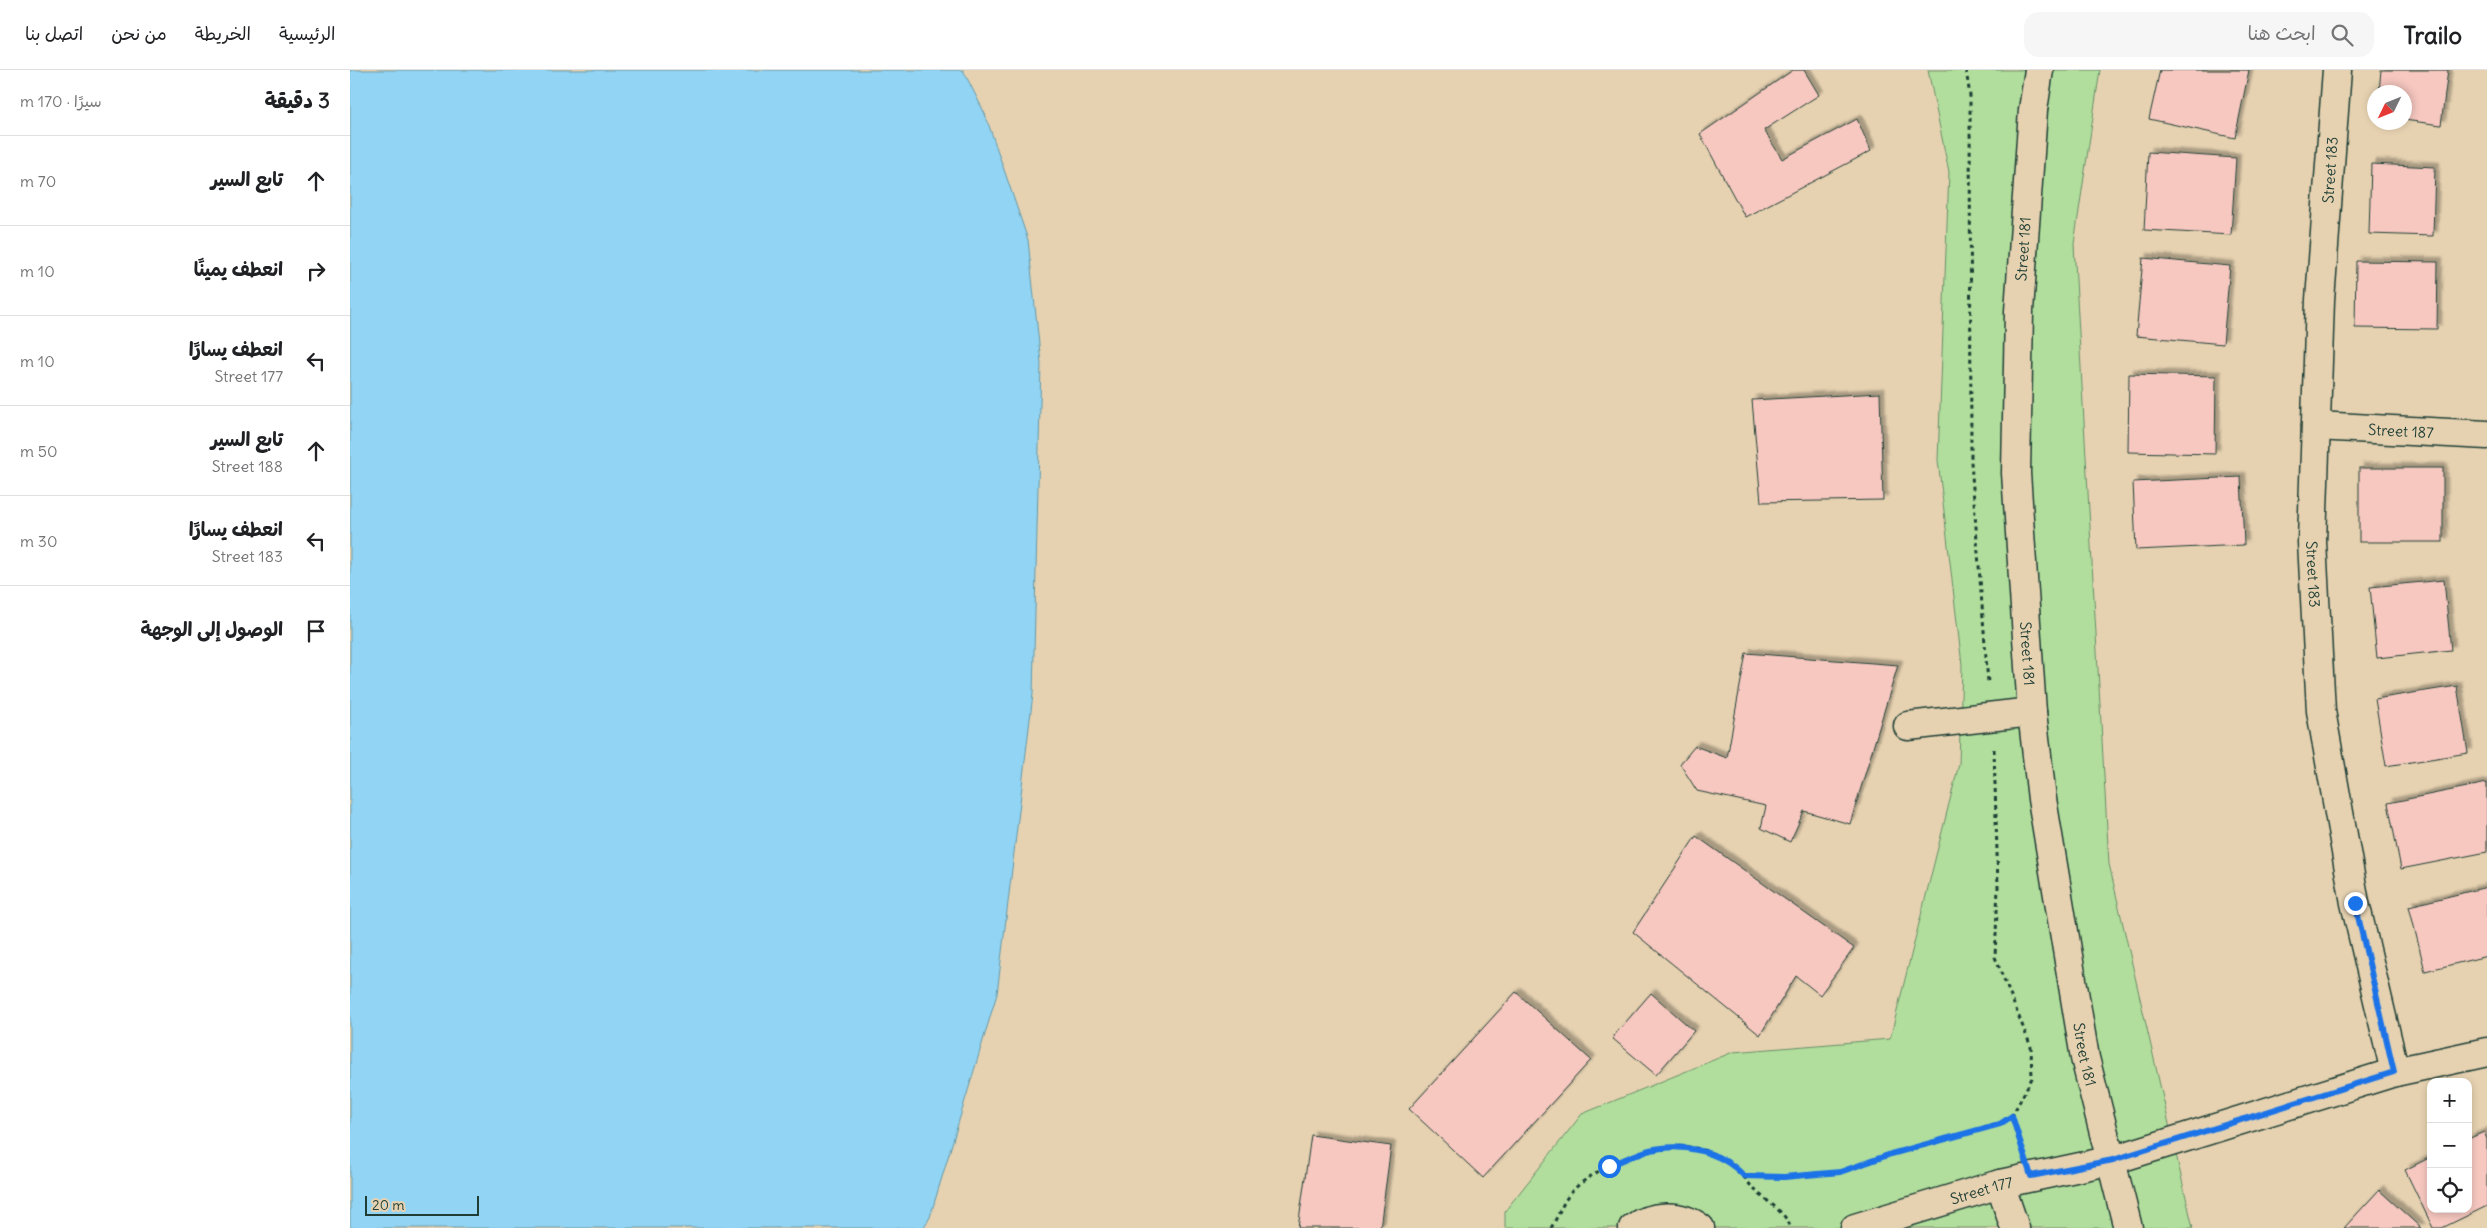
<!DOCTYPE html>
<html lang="ar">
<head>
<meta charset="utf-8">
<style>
  body { margin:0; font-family:Delius,"Playpen Sans Arabic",sans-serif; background:#f6f6f6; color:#202124; direction:rtl }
  .controls { position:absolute; right:15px; bottom:15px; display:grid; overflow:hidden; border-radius:10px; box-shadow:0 2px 8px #0003 }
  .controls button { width:45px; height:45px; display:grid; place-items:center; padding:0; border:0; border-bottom:1px solid #e0e0e0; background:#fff; color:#202124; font:25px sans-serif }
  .compass { position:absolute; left:2017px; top:15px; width:45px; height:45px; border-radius:50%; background:#fff; box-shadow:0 2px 8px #0003; rotate:227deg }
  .scale { position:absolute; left:15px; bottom:12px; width:114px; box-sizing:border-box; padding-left:5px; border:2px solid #1f3d34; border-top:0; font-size:14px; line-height:18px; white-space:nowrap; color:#1f3d34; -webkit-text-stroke:4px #e6d2b1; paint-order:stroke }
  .stop { position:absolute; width:15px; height:15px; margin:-11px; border:4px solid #1a73e8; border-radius:50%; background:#fff }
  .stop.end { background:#1a73e8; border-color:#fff; box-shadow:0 1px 5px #0008 }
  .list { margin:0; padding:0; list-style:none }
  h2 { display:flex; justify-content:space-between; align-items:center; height:65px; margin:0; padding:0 20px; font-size:21px }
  h2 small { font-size:16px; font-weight:400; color:#757577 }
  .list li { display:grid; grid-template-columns:32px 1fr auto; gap:15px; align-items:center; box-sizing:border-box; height:90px; padding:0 20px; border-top:1px solid #e0e0e0 }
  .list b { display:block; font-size:19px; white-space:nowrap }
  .list p { margin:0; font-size:16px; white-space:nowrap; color:#757577 }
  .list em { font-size:16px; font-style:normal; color:#757577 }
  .icon { flex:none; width:28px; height:28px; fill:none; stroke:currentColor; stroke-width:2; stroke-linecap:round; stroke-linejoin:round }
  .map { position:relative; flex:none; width:2137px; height:1158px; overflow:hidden; direction:ltr }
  header { display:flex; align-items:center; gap:30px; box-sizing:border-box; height:70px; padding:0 25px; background:#fff; border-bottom:1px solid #e0e0e0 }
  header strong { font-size:24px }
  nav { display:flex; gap:28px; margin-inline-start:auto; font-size:18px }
  .search { width:350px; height:45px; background:#f6f6f6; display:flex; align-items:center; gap:12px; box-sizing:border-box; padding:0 18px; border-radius:15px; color:#757577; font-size:19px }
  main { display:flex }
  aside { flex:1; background:#fff }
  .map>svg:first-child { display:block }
  .green { fill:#b1de9c; stroke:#688e68 }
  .water { fill:#92d4f4; stroke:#6498a7 }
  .building { fill:#f7c8c0; stroke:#1f3d34; filter:url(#shadow) }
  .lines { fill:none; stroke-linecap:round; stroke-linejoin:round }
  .minor-casing { stroke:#1f3d34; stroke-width:31 }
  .path { stroke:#1f3d34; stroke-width:3; stroke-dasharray:4 4; stroke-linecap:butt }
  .minor { stroke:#e6d2b1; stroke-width:28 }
  .route { stroke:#1a73e8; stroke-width:6 }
  .labels { text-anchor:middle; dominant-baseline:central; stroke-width:4; stroke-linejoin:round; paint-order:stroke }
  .street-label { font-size:15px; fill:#1f3d34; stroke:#e6d2b1 }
</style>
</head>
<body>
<header>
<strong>Trailo</strong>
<div class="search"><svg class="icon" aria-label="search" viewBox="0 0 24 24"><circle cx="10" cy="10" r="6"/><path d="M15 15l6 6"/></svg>ابحث هنا</div>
<nav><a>الرئيسية</a><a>الخريطة</a><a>من نحن</a><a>اتصل بنا</a></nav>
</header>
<main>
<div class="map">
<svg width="2137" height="1158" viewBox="0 0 2137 1158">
  <defs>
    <filter id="shadow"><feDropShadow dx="4.5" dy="-4.5" stdDeviation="1" flood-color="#0004"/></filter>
  </defs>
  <rect width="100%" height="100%" fill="#e6d2b1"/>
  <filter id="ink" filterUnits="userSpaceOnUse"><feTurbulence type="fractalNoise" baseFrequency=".02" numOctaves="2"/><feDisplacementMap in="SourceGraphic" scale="10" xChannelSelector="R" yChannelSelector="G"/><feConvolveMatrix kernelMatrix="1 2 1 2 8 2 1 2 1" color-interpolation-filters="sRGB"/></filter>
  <g filter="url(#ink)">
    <path class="green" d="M 1578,0 L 1750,0 L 1724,174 L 1759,794 L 1843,1158 L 1155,1158 L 1155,1141 L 1232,1044 L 1383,982 L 1540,969 L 1609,694 L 1612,595 L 1588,390 L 1599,102 Z"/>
    <path class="water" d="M 0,0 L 613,0 L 635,44 L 678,170 L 691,293 L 683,624 L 647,924 L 580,1147 L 574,1158 L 0,1158 Z"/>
    <g class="building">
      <path d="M 1443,0 L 1454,0 L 1469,25 L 1414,60 L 1432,89 L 1507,49 L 1521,81 L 1395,147 L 1350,64 Z"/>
      <path d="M 1810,0 L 1899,0 L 1885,68 L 1799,49 Z"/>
      <path d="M 2031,0 L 2098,0 L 2091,55 L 2054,50 L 2054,22 L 2029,22 Z"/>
      <path d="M 1798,82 L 1886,88 L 1881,165 L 1794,160 Z"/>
      <path d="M 2021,94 L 2085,97 L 2083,166 L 2019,164 Z"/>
      <path d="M 1793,188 L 1880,196 L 1873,274 L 1786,266 Z"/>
      <path d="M 2006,191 L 2088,192 L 2087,259 L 2005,258 Z"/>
      <path d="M 1779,304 L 1866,306 L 1865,384 L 1778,382 Z"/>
      <path d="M 1530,323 L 1533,430 L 1411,432 L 1402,330 Z"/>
      <rect x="2009" y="398" width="84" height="74"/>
      <path d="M 1891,407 L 1894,475 L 1786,480 L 1783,412 Z"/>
      <path d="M 2094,510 L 2101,580 L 2027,588 L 2020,517 Z"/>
      <path d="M 1396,583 L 1548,595 L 1500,754 L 1454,741 L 1440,772 L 1411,758 L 1416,736 L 1347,721 L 1330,694 L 1345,676 L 1377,688 Z"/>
      <path d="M 2107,616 L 2118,683 L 2036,696 L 2025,629 Z"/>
      <path d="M 2137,713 L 2137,782 L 2051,799 L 2038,733 Z"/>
      <path d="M 1346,766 L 1504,878 L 1470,925 L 1446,906 L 1410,965 L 1283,862 Z"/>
      <path d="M 2137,817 L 2137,886 L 2075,901 L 2059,836 Z"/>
      <path d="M 1166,922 L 1241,990 L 1133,1108 L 1059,1039 Z"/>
      <path d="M 1301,923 L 1344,961 L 1306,1005 L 1262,968 Z"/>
      <path d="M 2134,1062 L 2137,1069 L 2137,1136 L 2092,1158 L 2083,1158 L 2055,1100 L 2081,1087 L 2081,1139 L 2118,1139 L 2118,1069 Z"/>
      <path d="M 961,1065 L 1041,1076 L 1030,1158 L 948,1158 Z"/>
      <path d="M 2029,1120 L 2071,1158 L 1994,1158 Z"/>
    </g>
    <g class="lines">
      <defs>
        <g id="minor">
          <path id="s1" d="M 1689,0 L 1683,40 L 1669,241 L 1666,403 L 1682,642 L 1692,729 L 1735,988 L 1778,1158"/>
          <path id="s2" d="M 1987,0 L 1970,230 L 1962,472 L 1971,641 L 2005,833 L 2045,1002"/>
          <path id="s3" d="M 1966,356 L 2137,365"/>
          <path d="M 1558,656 L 1682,642"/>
          <path d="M 1650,1114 L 1665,1158"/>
          <path d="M 1283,1158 C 1301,1145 1331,1143 1350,1158"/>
          <path id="s4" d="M 1505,1158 L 1650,1114 L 1763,1090 L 2045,1002 L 2137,982"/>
        </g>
      </defs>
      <use href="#minor" class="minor-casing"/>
      <g class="path">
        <path d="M 1616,0 L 1620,26 L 1621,392 L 1638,613"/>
        <path d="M 1644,679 L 1648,817 L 1645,887 L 1681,977 L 1682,1008 L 1662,1046 L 1671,1075"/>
        <path d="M 1394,1106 C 1405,1127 1434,1137 1441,1158"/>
        <path d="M 1201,1158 C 1209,1145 1213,1130 1224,1119 C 1250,1095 1302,1074 1337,1077 C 1357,1078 1381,1092 1394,1106 L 1434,1107 L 1490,1102 L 1541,1084 L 1650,1054 L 1662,1046"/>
      </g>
      <use href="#minor" class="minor"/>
    </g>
  </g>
  <g class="lines" filter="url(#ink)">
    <path class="route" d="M 1259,1096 C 1271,1091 1284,1085 1296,1081 C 1330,1072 1370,1080 1394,1106 L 1434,1107 L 1490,1102 L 1541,1084 L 1650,1054 L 1662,1046 L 1681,1106 L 1763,1090 L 2044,1002 L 2005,833"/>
  </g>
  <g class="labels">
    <g class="street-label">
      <text transform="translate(1980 100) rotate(-86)">Street 183</text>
      <text transform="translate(1673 179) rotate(-86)">Street 181</text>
      <text stroke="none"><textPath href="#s3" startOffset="85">Street 187</textPath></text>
      <text stroke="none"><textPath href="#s2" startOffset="505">Street 183</textPath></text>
      <text stroke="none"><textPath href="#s1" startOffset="585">Street 181</textPath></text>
      <text stroke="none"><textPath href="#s1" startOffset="990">Street 181</textPath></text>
      <text stroke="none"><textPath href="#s4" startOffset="132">Street 177</textPath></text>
    </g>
  </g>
</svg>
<div class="controls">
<button>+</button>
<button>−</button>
<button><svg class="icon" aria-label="locate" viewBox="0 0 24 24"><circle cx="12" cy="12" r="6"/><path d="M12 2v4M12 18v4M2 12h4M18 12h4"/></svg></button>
</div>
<svg class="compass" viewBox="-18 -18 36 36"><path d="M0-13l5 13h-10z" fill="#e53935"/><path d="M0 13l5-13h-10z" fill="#757577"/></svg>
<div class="scale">20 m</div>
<div class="stop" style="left:1259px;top:1096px"></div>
<div class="stop end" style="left:2005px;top:833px"></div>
</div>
<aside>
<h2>3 دقيقة<small>سيرًا · 170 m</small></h2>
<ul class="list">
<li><svg class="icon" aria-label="ahead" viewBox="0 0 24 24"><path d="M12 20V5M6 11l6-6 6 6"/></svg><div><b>تابع السير</b></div><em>70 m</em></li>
<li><svg class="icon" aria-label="right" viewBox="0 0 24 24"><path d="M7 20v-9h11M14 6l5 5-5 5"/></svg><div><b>انعطف يمينًا</b></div><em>10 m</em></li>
<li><svg class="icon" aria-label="left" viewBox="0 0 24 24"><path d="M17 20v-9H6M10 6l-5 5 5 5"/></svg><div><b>انعطف يسارًا</b><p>Street 177</p></div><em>10 m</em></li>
<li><svg class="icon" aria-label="ahead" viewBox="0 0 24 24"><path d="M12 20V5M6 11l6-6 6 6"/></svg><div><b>تابع السير</b><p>Street 188</p></div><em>50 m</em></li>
<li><svg class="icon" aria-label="left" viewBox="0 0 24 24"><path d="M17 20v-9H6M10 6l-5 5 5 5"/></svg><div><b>انعطف يسارًا</b><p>Street 183</p></div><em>30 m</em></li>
<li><svg class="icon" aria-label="arrive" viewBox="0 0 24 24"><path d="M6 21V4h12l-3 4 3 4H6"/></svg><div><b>الوصول إلى الوجهة</b></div></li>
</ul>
</aside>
</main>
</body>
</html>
